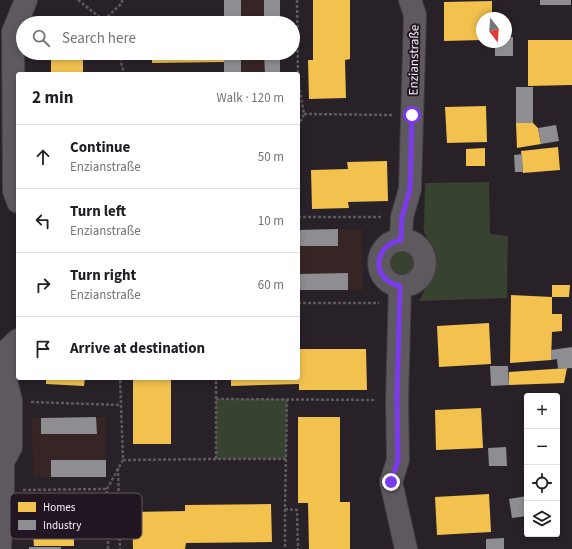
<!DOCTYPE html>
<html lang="en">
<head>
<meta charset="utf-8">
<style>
  body { margin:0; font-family:"Source Sans 3",sans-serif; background:#f6f6f6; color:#202124 }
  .controls { position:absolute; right:12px; bottom:12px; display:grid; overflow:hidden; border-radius:4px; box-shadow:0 2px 6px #0003 }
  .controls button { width:36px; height:36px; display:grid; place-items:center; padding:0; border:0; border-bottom:1px solid #e0e0e0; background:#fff; color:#202124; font:20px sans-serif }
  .compass { position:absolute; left:476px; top:12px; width:36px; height:36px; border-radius:50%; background:#fff; box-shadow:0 2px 6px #0003; rotate:163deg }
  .stop { position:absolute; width:12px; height:12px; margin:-9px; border:3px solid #7c3aed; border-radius:50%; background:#fff }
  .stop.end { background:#7c3aed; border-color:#fff; box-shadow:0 1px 4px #0008 }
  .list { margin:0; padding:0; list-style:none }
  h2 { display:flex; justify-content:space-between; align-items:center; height:52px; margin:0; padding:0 16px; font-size:17px }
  h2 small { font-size:13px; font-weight:400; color:#757577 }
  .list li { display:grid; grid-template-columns:26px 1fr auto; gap:12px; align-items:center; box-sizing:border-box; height:64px; padding:0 16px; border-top:1px solid #e0e0e0 }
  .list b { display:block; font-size:15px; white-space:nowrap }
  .list p { margin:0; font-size:13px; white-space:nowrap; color:#757577 }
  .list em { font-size:13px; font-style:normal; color:#757577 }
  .icon { flex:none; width:22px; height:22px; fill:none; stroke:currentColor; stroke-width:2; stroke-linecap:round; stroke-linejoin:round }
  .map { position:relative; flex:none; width:572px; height:549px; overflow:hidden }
  .search { position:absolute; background:#fff; box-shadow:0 2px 6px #0003; left:16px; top:16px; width:284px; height:44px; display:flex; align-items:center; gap:10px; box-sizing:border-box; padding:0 14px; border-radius:22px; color:#757577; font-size:15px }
  .panel { position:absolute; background:#fff; box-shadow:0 2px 6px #0003; left:16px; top:72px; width:284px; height:308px; border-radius:4px }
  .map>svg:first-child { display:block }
  .industrial { fill:#372525 }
  .green { fill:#384231 }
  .homes { fill:#f2c14e }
  .industry { fill:#8d8d92 }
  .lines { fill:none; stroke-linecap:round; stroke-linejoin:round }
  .minor-casing { stroke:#433d43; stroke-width:24 }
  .path { stroke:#5e595e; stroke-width:2.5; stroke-dasharray:3 2; stroke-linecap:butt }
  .minor { stroke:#5e595e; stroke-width:22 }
  .route { stroke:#7c3aed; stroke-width:5 }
  .labels { text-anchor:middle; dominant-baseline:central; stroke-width:4; stroke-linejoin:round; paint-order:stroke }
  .street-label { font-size:13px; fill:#f8f1f8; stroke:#211621 }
  .key { fill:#211621; stroke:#625862; stroke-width:1 }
  .key-label { font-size:11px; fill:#f8f1f8 }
</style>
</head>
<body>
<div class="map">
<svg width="572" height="549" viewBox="0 0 572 549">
  <rect width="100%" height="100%" fill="#282228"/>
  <g class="industrial">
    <rect x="224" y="0" width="56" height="23"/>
    <rect x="224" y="53" width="56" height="21"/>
    <path d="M 362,229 L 363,290 L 298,290 L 298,230 Z"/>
    <path d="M 105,417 L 106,477 L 33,477 L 32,418 Z"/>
  </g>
  <g class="green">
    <path d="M 489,182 L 490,234 L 508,236 L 507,298 L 419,301 L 433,275 L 436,264 L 434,252 L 424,232 L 425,183 Z"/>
    <circle cx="402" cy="263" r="12"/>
    <path d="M 216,399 L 287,399 L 286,459 L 216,459 Z"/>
  </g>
  <g class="homes">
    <path d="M 313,0 L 350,0 L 350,59 L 345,60 L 346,98 L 309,99 L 308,60 L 313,60 Z"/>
    <path d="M 492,1 L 492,18 L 482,18 L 482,40 L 444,41 L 444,2 Z"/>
    <path d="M 528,40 L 572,40 L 572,85 L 528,86 Z"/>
    <path d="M 152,53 L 224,53 L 224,62 L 152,63 Z"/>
    <rect x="51" y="57" width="32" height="17"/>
    <path d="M 486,106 L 487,142 L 447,143 L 445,107 Z"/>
    <path d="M 516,123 L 533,123 L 538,128 L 541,144 L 517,148 Z"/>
    <path d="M 558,147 L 560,170 L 523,173 L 521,151 Z"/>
    <path d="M 485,148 L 485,166 L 466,166 L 466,149 Z"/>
    <path d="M 387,161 L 388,201 L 348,202 L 349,208 L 312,209 L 311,170 L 348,169 L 347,162 Z"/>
    <path d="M 552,285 L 570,285 L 569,297 L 552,297 L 552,314 L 562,314 L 562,331 L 552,332 L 551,360 L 510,363 L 511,295 L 552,297 Z"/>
    <path d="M 489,323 L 491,364 L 439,367 L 437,326 Z"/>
    <path d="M 298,349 L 366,349 L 367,390 L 299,390 L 299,384 L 231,386 L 231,378 L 298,378 Z"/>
    <path d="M 567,368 L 564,383 L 509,385 L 509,372 Z"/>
    <path d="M 46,378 L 85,378 L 84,386 L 46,384 Z"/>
    <rect x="133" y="378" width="38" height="66"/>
    <path d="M 481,408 L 483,448 L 436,450 L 435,410 Z"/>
    <path d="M 298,417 L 340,417 L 340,502 L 350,502 L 350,549 L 309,549 L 308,503 L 298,503 Z"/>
    <rect x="557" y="470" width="2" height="32"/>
    <path d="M 489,494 L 491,532 L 437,535 L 435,497 Z"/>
    <path d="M 271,504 L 272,542 L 186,543 L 185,549 L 133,549 L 132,512 L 185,511 L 185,505 Z"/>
    <path d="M 73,506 L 74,516 L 69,516 L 69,537 L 74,537 L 74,546 L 34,546 L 33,534 L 29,534 L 28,520 L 34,520 L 34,507 Z"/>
  </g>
  <g class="industry">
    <rect x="224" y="0" width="17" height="23"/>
    <rect x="264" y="0" width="16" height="23"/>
    <rect x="540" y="0" width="31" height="5"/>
    <path d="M 506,37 L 513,37 L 513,56 L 495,56 L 495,42 L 506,42 Z"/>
    <rect x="224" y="53" width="17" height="21"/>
    <path d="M 264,53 L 280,53 L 280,74 L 265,74 Z"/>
    <rect x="516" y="87" width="17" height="36"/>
    <path d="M 556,125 L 559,141 L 541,144 L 538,128 Z"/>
    <path d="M 522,154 L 523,172 L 515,172 L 514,155 Z"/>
    <path d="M 338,229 L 338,246 L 298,246 L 298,230 Z"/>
    <path d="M 348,273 L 348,290 L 298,290 L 298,274 Z"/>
    <path d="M 572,347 L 572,368 L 558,369 L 557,359 L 551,360 L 551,350 Z"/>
    <path d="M 490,366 L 508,366 L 509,385 L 491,386 Z"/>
    <path d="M 96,417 L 97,434 L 41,434 L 41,418 Z"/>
    <path d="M 506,447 L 507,466 L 489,466 L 488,448 Z"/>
    <rect x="51" y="460" width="55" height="17"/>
    <path d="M 527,496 L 527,516 L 512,518 L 509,499 Z"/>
    <path d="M 504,538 L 504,549 L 486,549 L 486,539 Z"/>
    <rect x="29" y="547" width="32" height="2"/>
  </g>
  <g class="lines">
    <defs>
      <g id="minor">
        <path d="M 18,202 L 14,191 L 13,32 L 26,0"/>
        <path d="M 401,240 L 402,217 L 410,189 L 415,15 L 410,0"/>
        <circle cx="402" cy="263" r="23"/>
        <path d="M 400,286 L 397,400 L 398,460 L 391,482 L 406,549"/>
        <path d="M 0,400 L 11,401 L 11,447 L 3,462"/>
        <path d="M 11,401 L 5,376 L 7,350 L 18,340"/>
        <path d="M 0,458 L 3,462 L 3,491 L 0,549"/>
      </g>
    </defs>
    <use href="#minor" class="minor-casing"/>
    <g class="path">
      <path d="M 78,0 L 107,23"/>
      <path d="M 297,0 L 298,80 L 304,114 L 298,127"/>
      <path d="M 104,20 L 122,3 L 122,0"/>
      <path d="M 119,53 L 124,74"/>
      <path d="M 304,114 L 392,115"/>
      <path d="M 298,217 L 381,217"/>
      <path d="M 298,303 L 379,303"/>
      <path d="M 216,399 L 376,400"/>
      <path d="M 287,399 L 285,509 L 297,510 L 298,549"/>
      <path d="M 31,402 L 121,405"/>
      <path d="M 216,459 L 216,378"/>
      <path d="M 123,460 L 216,459 L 286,459"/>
      <path d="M 118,468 L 120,549"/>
      <path d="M 23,490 L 107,489"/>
      <path d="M 285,509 L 285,549"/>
      <path d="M 108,549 L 107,489 L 123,460 L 120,378"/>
    </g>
    <use href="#minor" class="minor"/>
  </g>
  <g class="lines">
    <path class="route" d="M 391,482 L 398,460 L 397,400 L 400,286 C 371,280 372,246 401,240 L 402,217 L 410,189 L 412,115"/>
  </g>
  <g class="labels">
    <g class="street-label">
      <text transform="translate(414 60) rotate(-89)">Enzianstraße</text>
    </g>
  </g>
  <rect x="10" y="493" width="132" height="46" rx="6" class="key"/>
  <rect x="18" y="502" width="18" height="10" fill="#f2c14e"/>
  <rect x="18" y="520" width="18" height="10" fill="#8d8d92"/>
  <g class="key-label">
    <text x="43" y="511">Homes</text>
    <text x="43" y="529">Industry</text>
  </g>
</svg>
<div class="controls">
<button>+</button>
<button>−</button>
<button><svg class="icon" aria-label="locate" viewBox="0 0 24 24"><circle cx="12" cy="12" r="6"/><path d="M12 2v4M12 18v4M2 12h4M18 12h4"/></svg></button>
<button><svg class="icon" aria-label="layers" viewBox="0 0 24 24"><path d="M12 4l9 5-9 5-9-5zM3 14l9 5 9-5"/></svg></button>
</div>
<svg class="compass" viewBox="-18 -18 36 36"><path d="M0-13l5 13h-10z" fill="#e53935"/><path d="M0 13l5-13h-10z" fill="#757577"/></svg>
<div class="stop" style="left:412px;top:115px"></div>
<div class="stop end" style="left:391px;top:482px"></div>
<div class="search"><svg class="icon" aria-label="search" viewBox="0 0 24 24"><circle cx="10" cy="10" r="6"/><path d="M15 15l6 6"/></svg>Search here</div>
<section class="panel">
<h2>2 min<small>Walk · 120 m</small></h2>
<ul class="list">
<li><svg class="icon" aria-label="ahead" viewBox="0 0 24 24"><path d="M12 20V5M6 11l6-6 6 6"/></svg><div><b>Continue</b><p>Enzianstraße</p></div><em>50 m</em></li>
<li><svg class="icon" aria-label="left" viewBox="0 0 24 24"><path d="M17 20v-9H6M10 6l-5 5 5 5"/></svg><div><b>Turn left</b><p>Enzianstraße</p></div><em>10 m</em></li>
<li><svg class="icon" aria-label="right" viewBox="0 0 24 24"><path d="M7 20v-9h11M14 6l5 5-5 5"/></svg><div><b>Turn right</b><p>Enzianstraße</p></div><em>60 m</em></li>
<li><svg class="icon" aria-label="arrive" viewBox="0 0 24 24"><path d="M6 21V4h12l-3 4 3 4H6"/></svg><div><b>Arrive at destination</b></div></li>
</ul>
</section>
</div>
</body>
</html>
